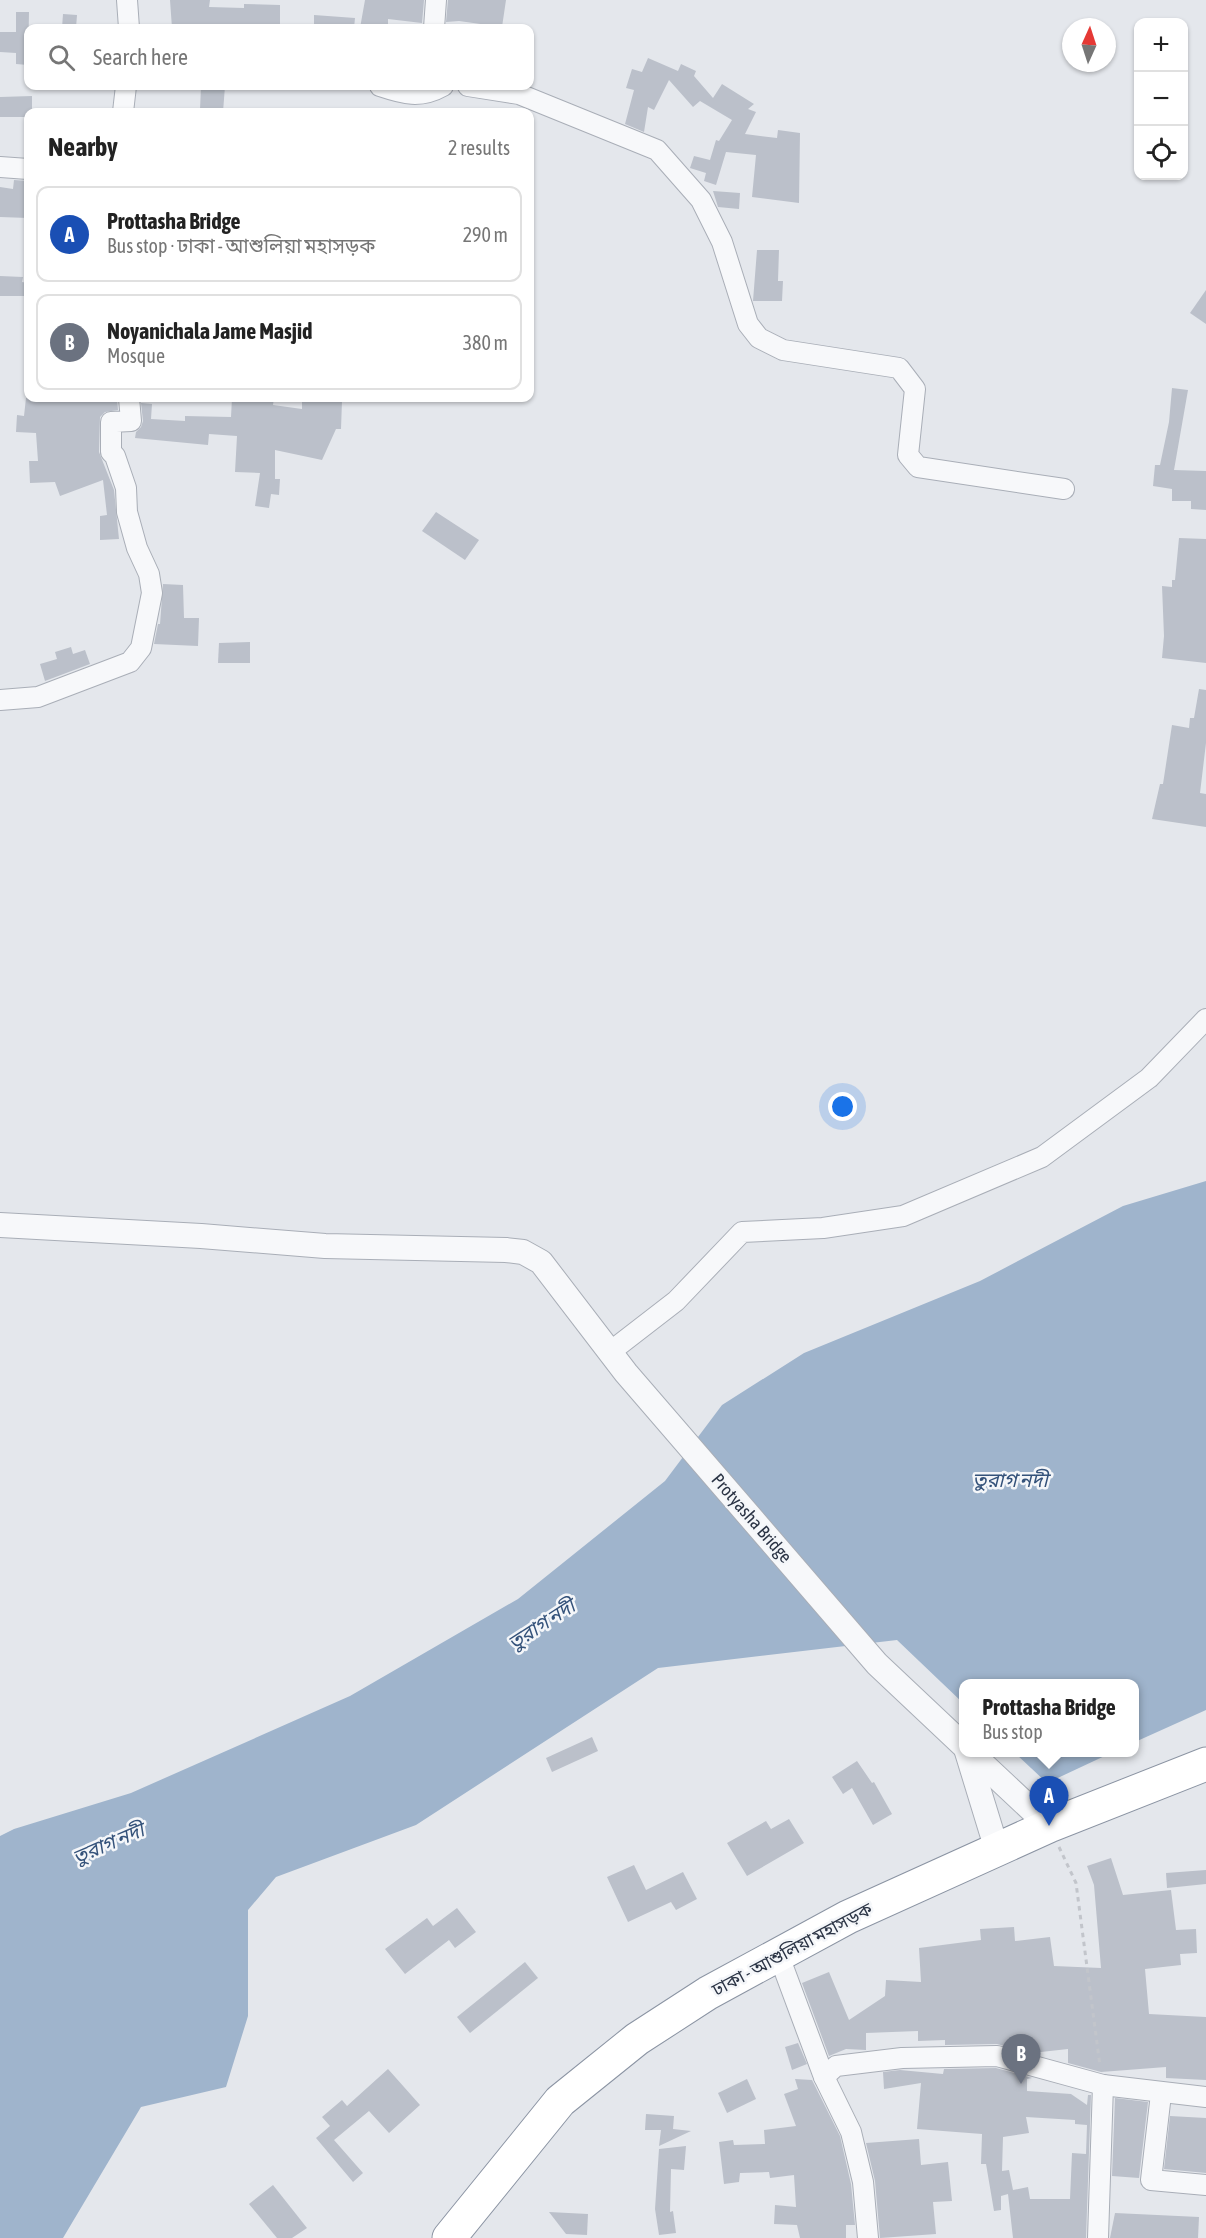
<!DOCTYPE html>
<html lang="en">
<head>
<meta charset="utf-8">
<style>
  body { margin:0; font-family:"Asap Condensed","Noto Sans Bengali",sans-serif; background:#f2f2f2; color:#222 }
  .controls { position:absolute; right:18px; top:18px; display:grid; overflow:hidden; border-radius:12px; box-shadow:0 2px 4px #0004 }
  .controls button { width:54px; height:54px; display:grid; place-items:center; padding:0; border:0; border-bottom:2px solid #e0e0e0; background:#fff; color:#222; font:30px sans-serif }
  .compass { position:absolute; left:1062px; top:18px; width:54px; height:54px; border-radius:50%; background:#fff; box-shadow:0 2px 4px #0004; rotate:3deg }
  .you { position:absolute; left:843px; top:1107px; width:21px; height:21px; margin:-15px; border:4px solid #fff; border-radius:50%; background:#1a73e8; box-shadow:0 0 0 9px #1a73e833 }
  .badge { display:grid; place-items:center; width:39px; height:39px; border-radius:50%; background:#db2777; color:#fff; font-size:20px; font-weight:700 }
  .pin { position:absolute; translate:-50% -50px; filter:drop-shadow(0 2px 3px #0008) }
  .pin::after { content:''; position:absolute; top:32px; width:21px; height:18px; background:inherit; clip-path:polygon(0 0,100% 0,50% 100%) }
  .popup { position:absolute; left:959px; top:1679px; width:180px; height:78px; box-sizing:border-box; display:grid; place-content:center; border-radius:12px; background:#fff; filter:drop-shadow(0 2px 4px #0005); font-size:20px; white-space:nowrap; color:#767676 }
  .popup b { font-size:22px; color:#222 }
  .popup::after { content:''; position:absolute; left:50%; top:100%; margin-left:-12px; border:12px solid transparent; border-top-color:#fff }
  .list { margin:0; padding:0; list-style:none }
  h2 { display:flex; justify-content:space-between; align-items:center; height:78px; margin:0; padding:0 24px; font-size:26px }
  h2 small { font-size:20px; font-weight:400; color:#767676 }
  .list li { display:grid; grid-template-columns:39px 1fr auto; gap:18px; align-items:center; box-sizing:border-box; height:96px; margin:0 12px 12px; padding:0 12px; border:2px solid #e0e0e0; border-radius:12px }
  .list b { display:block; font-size:22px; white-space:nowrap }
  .list p { margin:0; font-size:20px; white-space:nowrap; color:#767676 }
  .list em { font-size:20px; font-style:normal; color:#767676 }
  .icon { flex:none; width:33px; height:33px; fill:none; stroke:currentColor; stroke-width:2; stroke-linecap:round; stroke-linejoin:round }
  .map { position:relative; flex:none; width:1206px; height:2238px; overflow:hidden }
  .search { position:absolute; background:#fff; box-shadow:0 2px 4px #0004; left:24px; top:24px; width:510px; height:66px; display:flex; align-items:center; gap:15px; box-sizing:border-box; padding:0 21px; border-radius:12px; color:#767676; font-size:22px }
  .panel { position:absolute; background:#fff; box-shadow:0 2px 4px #0004; left:24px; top:108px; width:510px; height:294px; border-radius:12px }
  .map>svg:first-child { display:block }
  .water { fill:#9fb4cc }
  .building { fill:#bbc0ca; fill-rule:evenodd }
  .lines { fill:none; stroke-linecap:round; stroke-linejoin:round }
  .minor-casing { stroke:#a9aeb7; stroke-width:22 }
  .tertiary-casing { stroke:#a9aeb7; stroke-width:26 }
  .trunk-casing { stroke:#8b94a3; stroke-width:35 }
  .path { stroke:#c2c5cb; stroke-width:3; stroke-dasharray:4.5 4.5; stroke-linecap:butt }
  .minor { stroke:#f7f8fa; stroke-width:20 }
  .tertiary { stroke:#f7f8fa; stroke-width:24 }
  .trunk { stroke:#fff; stroke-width:33 }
  .labels { text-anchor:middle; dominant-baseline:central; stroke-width:5; stroke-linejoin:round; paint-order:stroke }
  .street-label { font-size:18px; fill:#2b3445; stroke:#f4f6f9 }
  .water-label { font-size:20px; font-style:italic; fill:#34527a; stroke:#f4f6f9 }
</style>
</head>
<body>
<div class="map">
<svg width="1206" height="2238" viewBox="0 0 1206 2238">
  <rect width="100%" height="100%" fill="#e4e7ec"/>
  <g class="water">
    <path d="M 1206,1181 L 1206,1710 L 1135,1742 L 1134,1684 L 964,1684 L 963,1703 L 897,1640 L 658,1668 L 416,1825 L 276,1877 L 248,1910 L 248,2016 L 226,2087 L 141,2107 L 63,2238 L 0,2238 L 0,1836 L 14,1829 L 131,1793 L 350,1696 L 518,1599 L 665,1481 L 722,1405 L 804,1353 L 980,1281 L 1123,1206 Z"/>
    <path d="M 1015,1753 L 1111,1753 L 1047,1783 Z"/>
  </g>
  <g class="building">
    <path d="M 170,0 L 210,0 L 209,7 L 244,8 L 244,4 L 280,5 L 280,28 L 172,28 Z"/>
    <path d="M 365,0 L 424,0 L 422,23 L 388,19 L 388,28 L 360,28 Z"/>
    <path d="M 448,0 L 506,0 L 502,27 L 459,21 L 446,22 Z"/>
    <path d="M 16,12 L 29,12 L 28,65 L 16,64 L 16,53 L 0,52 L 0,32 L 16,32 Z"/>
    <path d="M 63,14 L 77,15 L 76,28 L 62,28 Z"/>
    <path d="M 314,15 L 355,18 L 354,28 L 314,28 Z"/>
    <path d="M 648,58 L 678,71 L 681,64 L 696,71 L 694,76 L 713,98 L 722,84 L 754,104 L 748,109 L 756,112 L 745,134 L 777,138 L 778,130 L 800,133 L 799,203 L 752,197 L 756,155 L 726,152 L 716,185 L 704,181 L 706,173 L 690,168 L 694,156 L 710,160 L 716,140 L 719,141 L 732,120 L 700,101 L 693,107 L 669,80 L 654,110 L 648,107 L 644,132 L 625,124 L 634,90 L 626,88 L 632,69 L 642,72 Z"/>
    <path d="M 201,86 L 225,86 L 223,112 L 200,110 Z"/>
    <path d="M 32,96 L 32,112 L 28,112 L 28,117 L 0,117 L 0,97 Z"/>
    <path d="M 14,180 L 28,181 L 28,218 L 0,217 L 0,187 L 13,189 Z"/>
    <path d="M 713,191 L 740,193 L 739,209 L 718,207 Z"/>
    <path d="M 757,250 L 779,250 L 778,281 L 783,281 L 782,301 L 753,301 Z"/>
    <path d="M 0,276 L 23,277 L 22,282 L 28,283 L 28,296 L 0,296 Z"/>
    <path d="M 1206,290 L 1206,324 L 1190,313 Z"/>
    <path d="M 1172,388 L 1188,390 L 1174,470 L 1206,471 L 1206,510 L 1191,509 L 1191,501 L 1172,501 L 1172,489 L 1153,486 L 1155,465 L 1160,465 L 1169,422 Z"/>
    <path d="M 26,398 L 117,398 L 118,410 L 105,412 L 100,417 L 99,452 L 114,490 L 119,539 L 100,540 L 100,516 L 107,515 L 103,480 L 60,496 L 55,482 L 30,483 L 29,461 L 38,461 L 36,433 L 16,432 L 17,415 L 24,416 Z"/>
    <path d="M 232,398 L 259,401 L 260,398 L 274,398 L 273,405 L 302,409 L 302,400 L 342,401 L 341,429 L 336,429 L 322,460 L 275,450 L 275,479 L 280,479 L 279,495 L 271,494 L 269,508 L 255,506 L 260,473 L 235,472 L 237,436 L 209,434 L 208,445 L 135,438 L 136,432 L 141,427 L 143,421 L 141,403 L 152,404 L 151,419 L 185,421 L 185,416 L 231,417 Z"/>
    <path d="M 436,512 L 479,540 L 465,560 L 422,531 Z"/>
    <path d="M 1179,538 L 1206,539 L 1206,663 L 1162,658 L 1164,636 L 1162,586 L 1172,587 L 1172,580 L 1175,580 Z"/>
    <path d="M 163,584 L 183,585 L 184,618 L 199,618 L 198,646 L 154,644 L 158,624 L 160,624 Z"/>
    <path d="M 250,642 L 250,663 L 218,663 L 219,643 Z"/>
    <path d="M 71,647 L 73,654 L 85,650 L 90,664 L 45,681 L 40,664 L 57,659 L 55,652 Z"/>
    <path d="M 1199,689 L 1206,690 L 1206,743 L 1200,793 L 1206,794 L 1206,827 L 1152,819 L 1160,784 L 1163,784 L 1172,725 L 1189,728 L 1190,718 L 1194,718 Z"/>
    <path d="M 592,1737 L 598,1751 L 552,1772 L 546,1758 Z"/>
    <path d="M 857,1761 L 872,1783 L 874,1782 L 892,1814 L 873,1825 L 852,1788 L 843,1794 L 832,1777 Z"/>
    <path d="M 789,1819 L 804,1843 L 747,1876 L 727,1843 L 766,1821 L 771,1829 Z"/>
    <path d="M 1111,1858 L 1123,1895 L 1171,1890 L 1176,1930 L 1196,1929 L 1197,1953 L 1180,1954 L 1181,1965 L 1145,1969 L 1149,2014 L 1206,2017 L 1206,2080 L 1166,2078 L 1166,2067 L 1101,2072 L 1068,2063 L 1068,2049 L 1032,2053 L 997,2044 L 945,2045 L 945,2040 L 918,2041 L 918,2031 L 866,2033 L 866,2050 L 846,2049 L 829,2056 L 802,1983 L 829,1972 L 849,2020 L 885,1996 L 886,1980 L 921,1982 L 919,1948 L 981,1940 L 980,1929 L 1014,1927 L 1015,1941 L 1050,1937 L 1054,1966 L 1101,1968 L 1094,1885 L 1087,1866 Z"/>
    <path d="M 634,1865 L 646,1890 L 683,1872 L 697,1899 L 676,1910 L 671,1902 L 628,1922 L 607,1877 Z"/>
    <path d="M 1206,1870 L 1206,1884 L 1167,1888 L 1166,1873 Z"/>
    <path d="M 457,1908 L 476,1932 L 455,1948 L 449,1940 L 405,1974 L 385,1949 L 427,1918 L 433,1926 Z"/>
    <path d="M 525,1962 L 538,1978 L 470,2033 L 457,2017 Z"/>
    <path d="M 798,2043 L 807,2064 L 792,2070 L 785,2047 Z"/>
    <path d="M 996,2068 L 1032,2078 L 1027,2079 L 1027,2091 L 1071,2094 L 1087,2105 L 1088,2095 L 1091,2095 L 1086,2238 L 1013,2238 L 1008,2194 L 1001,2196 L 1001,2210 L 994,2211 L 986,2164 L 981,2164 L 982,2134 L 917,2129 L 921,2083 L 884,2089 L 883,2072 L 900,2070 L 943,2074 L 944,2069 ZM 1026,2117 L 1075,2120 L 1075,2124 L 1087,2125 L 1086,2154 L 1072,2153 L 1070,2199 L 1030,2199 L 1028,2187 L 1013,2190 L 1009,2170 L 1002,2171 L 1003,2137 L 1029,2133 Z"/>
    <path d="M 388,2069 L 420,2105 L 389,2133 L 369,2111 L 334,2140 L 363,2173 L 353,2182 L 316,2138 L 330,2126 L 322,2117 L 342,2100 L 347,2106 Z"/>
    <path d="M 747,2079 L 756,2099 L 727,2113 L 718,2093 Z"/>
    <path d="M 795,2079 L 812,2080 L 840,2136 L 851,2184 L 855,2225 L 846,2225 L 846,2238 L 800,2238 L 797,2225 L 774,2224 L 775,2205 L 796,2207 L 794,2175 L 770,2178 L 769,2172 L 740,2173 L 739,2182 L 724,2184 L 719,2142 L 733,2140 L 734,2145 L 765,2144 L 764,2130 L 796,2126 L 784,2094 L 798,2089 Z"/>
    <path d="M 1115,2098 L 1148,2102 L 1139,2178 L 1112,2176 Z"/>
    <path d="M 646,2114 L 674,2116 L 673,2129 L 691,2131 L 659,2146 L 661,2130 L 645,2130 Z"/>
    <path d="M 1170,2116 L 1206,2118 L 1206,2173 L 1164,2169 Z"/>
    <path d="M 919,2139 L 921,2165 L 948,2162 L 952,2201 L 933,2202 L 936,2234 L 880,2238 L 875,2181 L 866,2143 Z"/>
    <path d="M 686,2146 L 684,2170 L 671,2169 L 670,2212 L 673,2211 L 676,2233 L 659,2235 L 655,2209 L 659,2149 Z"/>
    <path d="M 273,2185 L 307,2228 L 292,2238 L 277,2238 L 249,2204 Z"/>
    <path d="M 549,2212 L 588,2214 L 587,2235 L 566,2234 Z"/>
    <path d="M 1115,2213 L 1199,2217 L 1198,2238 L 1110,2238 Z"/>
  </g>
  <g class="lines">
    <defs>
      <g id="minor">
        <path d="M 127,0 L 129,28"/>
        <path d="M 434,28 L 436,0"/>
        <path d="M 380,86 C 404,94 420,99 443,86"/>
        <path d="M 468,86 L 519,94 L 657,150 L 701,200 L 722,242 L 748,324 L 759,338 L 783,350 L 899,368 L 915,389 L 908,455 L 918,467 L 1064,489"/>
        <path d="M 123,112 L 126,86"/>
        <path d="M 0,167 L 28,169"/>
        <path d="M 0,700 L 38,697 L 130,662 L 141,648 L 152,593 L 149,574 L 137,548 L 127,512 L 126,488 L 115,456 L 111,452 L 111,422 L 131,421 L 129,398"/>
        <path d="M 610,1352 L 676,1301 L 742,1232 L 823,1228 L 903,1216 L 1042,1157 L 1149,1078 L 1206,1019"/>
        <path d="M 779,1956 L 824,2077 L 851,2132 L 863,2182 L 868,2238"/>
        <path d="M 824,2077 L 836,2066 L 902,2058 L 997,2056 L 1103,2085 L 1206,2097"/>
        <path d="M 1161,2094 L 1151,2180 L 1206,2185"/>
        <path d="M 1098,2238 L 1103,2085"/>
      </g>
      <g id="tertiary">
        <path d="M 0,1225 L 201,1236 L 325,1246 L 506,1250 L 523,1252 L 541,1262 L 626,1373 L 877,1664 L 964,1746"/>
        <path d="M 967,1752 L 997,1850"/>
        <path d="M 970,1752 L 1049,1826"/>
      </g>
      <path id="trunk" d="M 449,2238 L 560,2101 L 637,2039 L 708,1993 L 848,1917 L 1049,1826 L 1206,1764"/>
    </defs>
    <use href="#minor" class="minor-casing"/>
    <use href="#tertiary" class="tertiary-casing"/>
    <use href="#trunk" class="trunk-casing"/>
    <path class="path" d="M 1059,1847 L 1076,1883 L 1100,2066"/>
    <use href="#minor" class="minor"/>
    <use href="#tertiary" class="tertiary"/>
    <use href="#trunk" class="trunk"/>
  </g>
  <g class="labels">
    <g class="street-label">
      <text transform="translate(752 1518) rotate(49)">Protyasha Bridge</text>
      <text transform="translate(792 1949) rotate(-28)">ঢাকা - আশুলিয়া মহাসড়ক</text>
    </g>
    <g class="water-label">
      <text x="1010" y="1479">তুরাগ নদী</text>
      <text transform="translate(541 1624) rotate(-33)">তুরাগ নদী</text>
      <text transform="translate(108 1843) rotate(-23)">তুরাগ নদী</text>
    </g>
  </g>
</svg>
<div class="controls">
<button>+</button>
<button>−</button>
<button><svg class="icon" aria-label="locate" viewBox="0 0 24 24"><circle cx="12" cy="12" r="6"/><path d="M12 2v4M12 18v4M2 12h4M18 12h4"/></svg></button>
</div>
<svg class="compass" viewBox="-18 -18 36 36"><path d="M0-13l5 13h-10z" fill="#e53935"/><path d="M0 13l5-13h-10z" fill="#767676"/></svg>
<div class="you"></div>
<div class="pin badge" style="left:1049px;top:1826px;background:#1a4fb4">A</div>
<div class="popup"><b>Prottasha Bridge</b>Bus stop</div>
<div class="pin badge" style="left:1021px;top:2084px;background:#6b7280">B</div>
<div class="search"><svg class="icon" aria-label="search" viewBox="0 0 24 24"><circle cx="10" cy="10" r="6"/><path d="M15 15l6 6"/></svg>Search here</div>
<section class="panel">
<h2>Nearby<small>2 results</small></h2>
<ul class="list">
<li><span class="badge" style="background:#1a4fb4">A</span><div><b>Prottasha Bridge</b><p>Bus stop · ঢাকা - আশুলিয়া মহাসড়ক</p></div><em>290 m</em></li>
<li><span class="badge" style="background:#6b7280">B</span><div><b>Noyanichala Jame Masjid</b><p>Mosque</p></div><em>380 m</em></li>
</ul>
</section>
</div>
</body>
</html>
